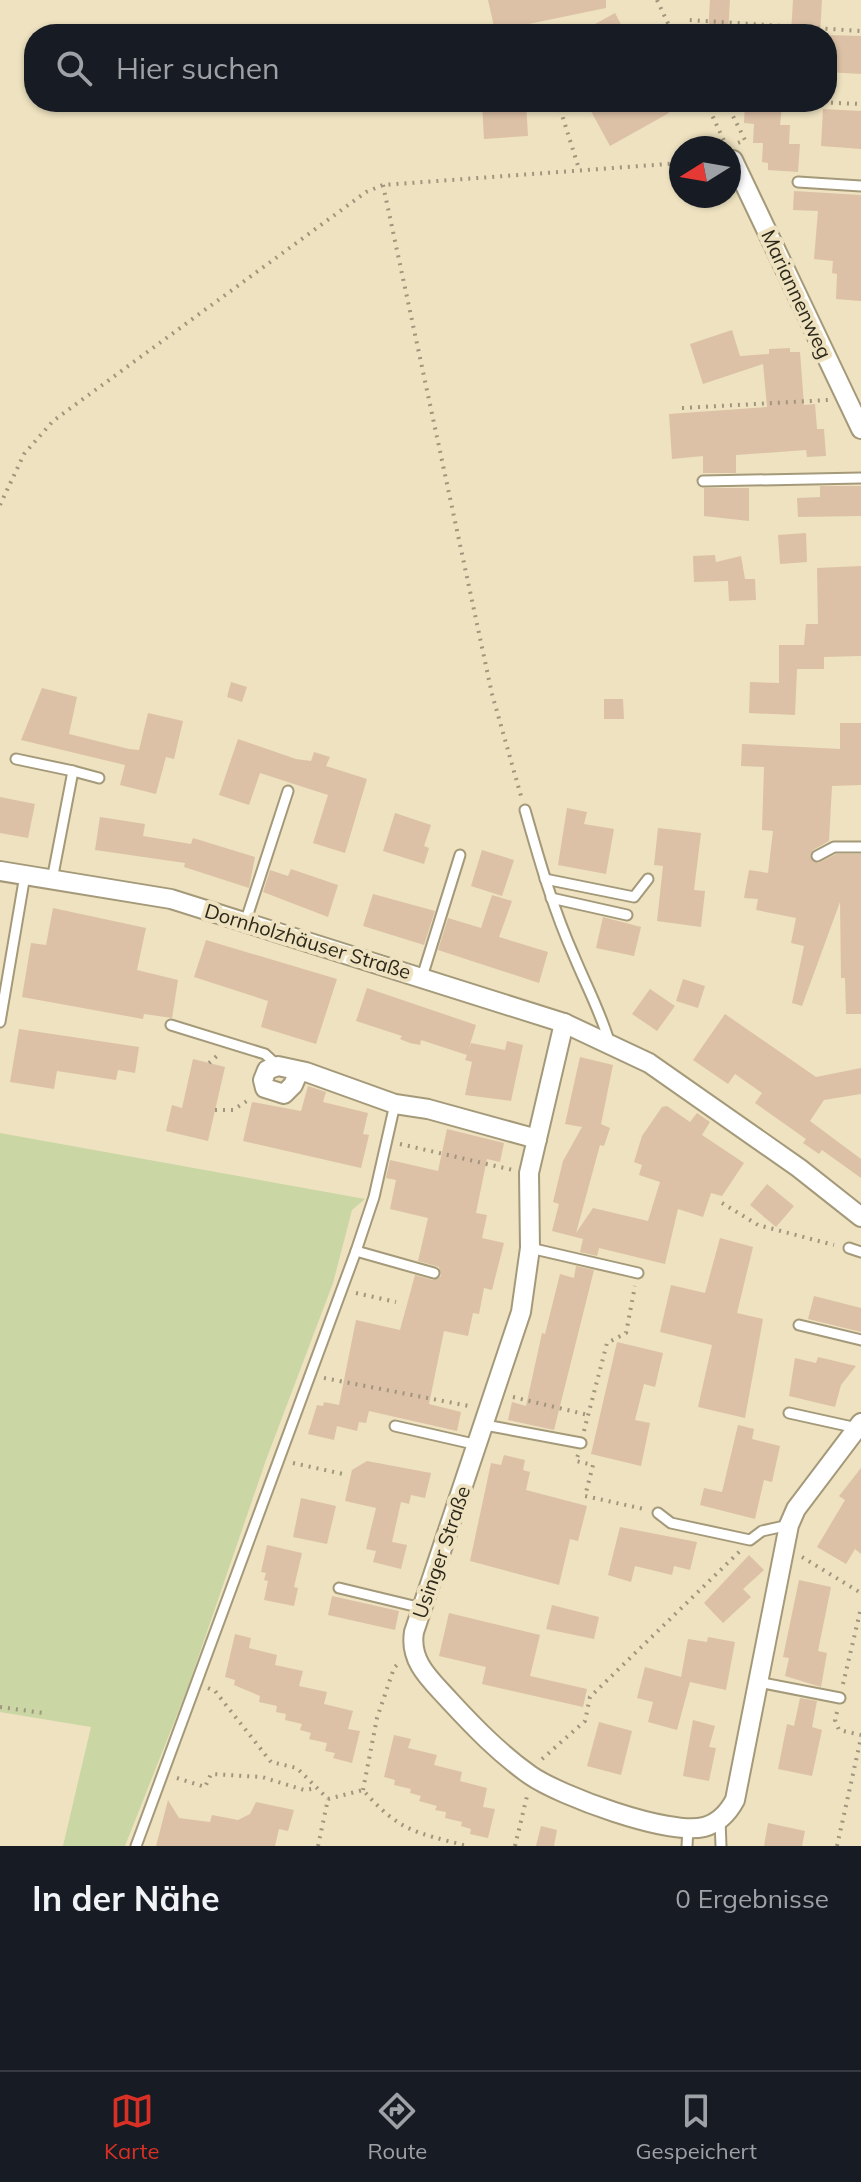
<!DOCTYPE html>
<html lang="de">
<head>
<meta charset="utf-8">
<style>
  body { margin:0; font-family:Mulish,sans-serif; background:#242831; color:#f1f3f6 }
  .compass { position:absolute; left:669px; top:136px; width:72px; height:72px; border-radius:50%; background:#171b24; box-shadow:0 2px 6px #0004; rotate:259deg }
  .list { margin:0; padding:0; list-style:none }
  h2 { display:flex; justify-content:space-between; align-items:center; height:104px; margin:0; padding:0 32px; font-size:34px }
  h2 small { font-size:26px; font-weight:400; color:#9ea1a6 }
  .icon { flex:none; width:44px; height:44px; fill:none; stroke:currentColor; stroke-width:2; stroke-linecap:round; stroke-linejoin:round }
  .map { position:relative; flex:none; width:861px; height:1846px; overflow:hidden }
  .search { position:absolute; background:#171b24; box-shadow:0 2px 6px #0004; left:24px; right:24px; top:24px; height:88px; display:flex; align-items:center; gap:20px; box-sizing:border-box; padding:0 28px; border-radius:32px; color:#9ea1a6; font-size:30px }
  .sheet { height:224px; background:#171b24 }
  nav { display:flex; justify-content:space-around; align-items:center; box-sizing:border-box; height:112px; border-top:2px solid #363941; background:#171b24; font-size:22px; color:#9ea1a6 }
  nav a { display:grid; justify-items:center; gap:4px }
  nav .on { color:#d93025 }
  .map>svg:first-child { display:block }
  .green { fill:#cad6a3 }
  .building { fill:#dcc1a6 }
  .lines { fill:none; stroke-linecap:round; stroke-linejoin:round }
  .service-casing { stroke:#a49979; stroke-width:13 }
  .minor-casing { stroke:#a49979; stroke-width:22 }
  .path { stroke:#9f967d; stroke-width:4; stroke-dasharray:2 6; stroke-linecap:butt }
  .service { stroke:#fff; stroke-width:9 }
  .minor { stroke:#fff; stroke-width:18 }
  .labels { text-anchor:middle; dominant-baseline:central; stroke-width:8; stroke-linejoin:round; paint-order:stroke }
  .street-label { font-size:20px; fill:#2c281b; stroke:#eee2c0 }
</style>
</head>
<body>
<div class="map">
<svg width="861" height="1846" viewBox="0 0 861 1846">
  <rect width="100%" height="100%" fill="#eee2c0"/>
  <path class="green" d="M 0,1133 L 365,1199 L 352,1210 L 333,1283 L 266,1460 L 188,1687 L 125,1846 L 63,1846 L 91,1727 L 0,1712 Z"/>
  <g class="building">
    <path d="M 488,0 L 606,0 L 606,8 L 495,31 Z"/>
    <path d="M 710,0 L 730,0 L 728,34 L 708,34 Z"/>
    <path d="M 793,0 L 822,0 L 820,34 L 791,34 Z"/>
    <path d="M 615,13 L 626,34 L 577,34 Z"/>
    <path d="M 827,35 L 861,36 L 861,74 L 827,72 Z"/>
    <path d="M 482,102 L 526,102 L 528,136 L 484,139 Z"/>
    <path d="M 586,102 L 663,102 L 669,113 L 610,146 Z"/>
    <path d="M 745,102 L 782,106 L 780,125 L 790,125 L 789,144 L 800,144 L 798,172 L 768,170 L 768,163 L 762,162 L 763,143 L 753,143 L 754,124 L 744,123 Z"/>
    <path d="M 823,109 L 861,111 L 861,149 L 821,146 Z"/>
    <path d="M 794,191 L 861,195 L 861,301 L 836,299 L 837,274 L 832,273 L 833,261 L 814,259 L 818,211 L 793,210 Z"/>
    <path d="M 732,330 L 740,356 L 769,354 L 769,349 L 790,348 L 790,352 L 800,352 L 804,405 L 815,404 L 817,429 L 824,429 L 826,456 L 807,457 L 806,450 L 736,455 L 736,473 L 703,473 L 703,456 L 672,459 L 669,414 L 767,407 L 763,364 L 703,384 L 690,344 Z"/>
    <path d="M 820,486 L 861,486 L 861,516 L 798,517 L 797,498 L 820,497 Z"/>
    <path d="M 704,488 L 749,488 L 749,521 L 704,516 Z"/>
    <path d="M 806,533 L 807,562 L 780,564 L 778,535 Z"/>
    <path d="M 715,555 L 716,562 L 741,556 L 745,579 L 755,579 L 756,600 L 729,601 L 728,581 L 694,582 L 693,556 Z"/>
    <path d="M 861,566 L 861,656 L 824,657 L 824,669 L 797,669 L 795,715 L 749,713 L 750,682 L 779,683 L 779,645 L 804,645 L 806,624 L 818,624 L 817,568 Z"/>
    <path d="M 231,682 L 247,687 L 242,702 L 227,697 Z"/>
    <path d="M 42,688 L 77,697 L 69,734 L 129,749 L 139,750 L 148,713 L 183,721 L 174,759 L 166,757 L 156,794 L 120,785 L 125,765 L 21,740 Z"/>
    <path d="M 604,699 L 623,699 L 624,719 L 604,719 Z"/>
    <path d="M 840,723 L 861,723 L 861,785 L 832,786 L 829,841 L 813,850 L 810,856 L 818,863 L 836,854 L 861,854 L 861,1014 L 846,1014 L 845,978 L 841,978 L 840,902 L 802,1006 L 792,1003 L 804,946 L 791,943 L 796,918 L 756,910 L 758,899 L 744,898 L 749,870 L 768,873 L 773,831 L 762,830 L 764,767 L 741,766 L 742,744 L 840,749 Z"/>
    <path d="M 238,739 L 296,759 L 311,761 L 314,752 L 330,757 L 326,766 L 367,779 L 345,853 L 313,843 L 328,795 L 260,773 L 249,805 L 219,795 Z"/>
    <path d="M 0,797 L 35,804 L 28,838 L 0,833 Z"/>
    <path d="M 567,808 L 587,812 L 584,824 L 614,829 L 606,874 L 558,865 Z"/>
    <path d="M 395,813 L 431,825 L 424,846 L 429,848 L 424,864 L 383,851 Z"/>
    <path d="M 100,817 L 145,824 L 143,836 L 191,844 L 193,838 L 255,857 L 249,888 L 184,867 L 185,863 L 95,850 Z"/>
    <path d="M 658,828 L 701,833 L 694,890 L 705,891 L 701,927 L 657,921 L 663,866 L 654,865 Z"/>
    <path d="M 482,850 L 514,860 L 502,896 L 471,886 Z"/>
    <path d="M 291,869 L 338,885 L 328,917 L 263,892 L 270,870 L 288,876 Z"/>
    <path d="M 373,894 L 435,911 L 424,945 L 363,926 Z"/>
    <path d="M 492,895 L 512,901 L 499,937 L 548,952 L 539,983 L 438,950 L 448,918 L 481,928 Z"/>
    <path d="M 53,908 L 146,928 L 137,970 L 178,980 L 172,1018 L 144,1014 L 143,1019 L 22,997 L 31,943 L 46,945 Z"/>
    <path d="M 603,917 L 641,927 L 634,956 L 596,948 Z"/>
    <path d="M 206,940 L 337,979 L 316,1044 L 261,1027 L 268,1001 L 194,977 Z"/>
    <path d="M 683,979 L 705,986 L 698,1008 L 676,1001 Z"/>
    <path d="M 367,988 L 476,1025 L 468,1051 L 471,1043 L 505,1050 L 507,1041 L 523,1045 L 511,1101 L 465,1095 L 472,1062 L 465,1060 L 467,1055 L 421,1040 L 420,1045 L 410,1043 L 400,1039 L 402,1036 L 356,1021 Z"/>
    <path d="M 650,989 L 675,1006 L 657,1031 L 632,1014 Z"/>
    <path d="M 725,1014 L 816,1077 L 861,1068 L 861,1094 L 824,1100 L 810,1121 L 861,1159 L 861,1178 L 822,1150 L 819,1154 L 803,1143 L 806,1139 L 755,1103 L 762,1093 L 735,1074 L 728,1084 L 693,1060 Z"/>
    <path d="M 19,1029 L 139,1047 L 135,1073 L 118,1070 L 116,1080 L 57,1071 L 54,1089 L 10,1082 Z"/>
    <path d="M 580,1057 L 613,1065 L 601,1124 L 610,1128 L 604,1146 L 600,1145 L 576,1233 L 593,1208 L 648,1221 L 660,1182 L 639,1175 L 642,1165 L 634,1162 L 642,1136 L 662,1107 L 667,1106 L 690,1122 L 697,1113 L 710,1122 L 702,1135 L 744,1163 L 722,1196 L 711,1193 L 703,1217 L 678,1209 L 665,1264 L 599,1248 L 597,1256 L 580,1252 L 583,1239 L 552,1231 L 559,1204 L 553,1202 L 563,1161 L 582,1127 L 565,1124 Z"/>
    <path d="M 193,1059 L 225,1067 L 208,1141 L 166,1131 L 172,1105 L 182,1108 Z"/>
    <path d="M 308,1086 L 326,1092 L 323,1102 L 368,1113 L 363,1134 L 369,1135 L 361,1168 L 243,1141 L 252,1102 L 301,1111 Z"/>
    <path d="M 447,1129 L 504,1143 L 500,1162 L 487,1159 L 476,1213 L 487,1215 L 482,1238 L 504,1243 L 492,1290 L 484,1288 L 479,1314 L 473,1313 L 468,1336 L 444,1331 L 429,1404 L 461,1412 L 457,1431 L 369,1411 L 366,1423 L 359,1422 L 357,1431 L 337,1426 L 334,1440 L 308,1434 L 317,1405 L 323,1406 L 324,1402 L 339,1405 L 356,1320 L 400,1330 L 415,1275 L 433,1280 L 441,1276 L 439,1267 L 418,1261 L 428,1218 L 390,1209 L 396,1180 L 386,1178 L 390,1160 L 438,1171 Z"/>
    <path d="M 767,1184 L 794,1206 L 776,1227 L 750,1205 Z"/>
    <path d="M 720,1238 L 753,1247 L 737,1313 L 763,1319 L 745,1418 L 698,1407 L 712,1345 L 660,1332 L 671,1285 L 705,1293 Z"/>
    <path d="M 576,1266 L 594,1270 L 554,1430 L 508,1420 L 512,1402 L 526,1406 L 542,1333 L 545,1334 L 560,1274 L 574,1278 Z"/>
    <path d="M 814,1296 L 861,1308 L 861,1332 L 808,1319 Z"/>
    <path d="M 617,1342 L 663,1353 L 655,1387 L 644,1384 L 635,1420 L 650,1423 L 641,1466 L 591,1454 Z"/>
    <path d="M 818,1357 L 856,1366 L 841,1385 L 835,1407 L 789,1396 L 795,1358 L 816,1363 Z"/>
    <path d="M 738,1425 L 754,1429 L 752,1439 L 780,1446 L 772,1482 L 764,1480 L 755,1519 L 700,1505 L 704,1488 L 722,1492 Z"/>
    <path d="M 504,1455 L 525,1460 L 523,1470 L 530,1472 L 526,1490 L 587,1506 L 578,1541 L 570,1539 L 559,1585 L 470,1561 L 491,1463 L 501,1465 Z"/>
    <path d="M 367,1461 L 431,1473 L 425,1498 L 411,1495 L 409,1504 L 401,1502 L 392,1542 L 407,1545 L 401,1569 L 373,1562 L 376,1551 L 366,1549 L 376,1508 L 345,1501 L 352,1470 Z"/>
    <path d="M 861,1468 L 861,1554 L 855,1549 L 846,1564 L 817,1547 L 845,1500 L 839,1496 Z"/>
    <path d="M 301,1498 L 336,1506 L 327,1544 L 293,1537 Z"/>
    <path d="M 620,1527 L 697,1542 L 690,1570 L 674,1566 L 672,1575 L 635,1566 L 631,1582 L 608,1575 Z"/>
    <path d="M 267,1545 L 302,1553 L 294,1587 L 298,1588 L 294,1606 L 264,1600 L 268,1581 L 264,1580 L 266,1573 L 261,1572 Z"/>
    <path d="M 749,1555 L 764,1570 L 743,1589 L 751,1597 L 723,1623 L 704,1603 Z"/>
    <path d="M 799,1580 L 831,1587 L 818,1651 L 827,1653 L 821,1687 L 785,1676 L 789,1658 L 783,1657 Z"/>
    <path d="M 332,1596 L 399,1611 L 395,1630 L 328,1615 Z"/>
    <path d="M 552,1605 L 599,1617 L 594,1639 L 546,1629 Z"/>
    <path d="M 449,1613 L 540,1635 L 530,1676 L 587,1689 L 583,1707 L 482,1684 L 486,1667 L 439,1656 Z"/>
    <path d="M 235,1634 L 251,1638 L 249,1648 L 277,1655 L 275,1665 L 303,1671 L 299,1686 L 327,1692 L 324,1704 L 353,1711 L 348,1729 L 360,1731 L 352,1763 L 333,1758 L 335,1753 L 325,1751 L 327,1743 L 309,1739 L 311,1733 L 300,1730 L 302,1724 L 285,1720 L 286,1714 L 276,1712 L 277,1706 L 259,1702 L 260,1696 L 234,1685 L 235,1680 L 225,1677 Z"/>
    <path d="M 708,1637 L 735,1642 L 726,1690 L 690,1682 L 677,1730 L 648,1722 L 653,1702 L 637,1698 L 645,1667 L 681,1677 L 688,1639 L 707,1642 Z"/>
    <path d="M 800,1698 L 817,1701 L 812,1727 L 822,1730 L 812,1776 L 778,1769 L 787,1724 L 794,1726 Z"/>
    <path d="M 693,1720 L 715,1726 L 709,1747 L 716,1748 L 709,1781 L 683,1776 Z"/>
    <path d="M 599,1722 L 632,1731 L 621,1775 L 587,1766 Z"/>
    <path d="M 394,1735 L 411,1739 L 408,1748 L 437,1755 L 434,1765 L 462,1772 L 460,1781 L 487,1788 L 483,1807 L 495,1809 L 488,1838 L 470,1834 L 471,1829 L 461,1826 L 462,1822 L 445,1818 L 446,1812 L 435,1810 L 437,1806 L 419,1801 L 421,1796 L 410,1793 L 411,1789 L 394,1785 L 395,1780 L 384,1777 Z"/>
    <path d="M 168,1800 L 179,1818 L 210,1822 L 212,1815 L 238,1820 L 250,1814 L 256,1802 L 294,1810 L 288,1831 L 279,1829 L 275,1846 L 156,1846 Z"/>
    <path d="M 768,1823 L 805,1831 L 802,1846 L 764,1846 Z"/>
    <path d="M 541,1826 L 557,1830 L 554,1846 L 536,1846 Z"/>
  </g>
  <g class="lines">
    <defs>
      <g id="service">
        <path d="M 798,182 L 861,186"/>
        <path d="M 703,481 L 861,478"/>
        <path d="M 16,759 L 73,771 L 52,880"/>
        <path d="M 73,771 L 99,778"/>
        <path d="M 525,810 C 539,859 553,909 574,956 C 586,985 600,1011 609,1041"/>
        <path d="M 817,856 L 834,847 L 861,847"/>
        <path d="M 545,879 L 634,897 L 648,879"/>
        <path d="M 551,898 L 627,915"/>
        <path d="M 246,920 L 288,791"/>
        <path d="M 422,977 L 460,855"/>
        <path d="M 0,1022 L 25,875"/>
        <path d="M 171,1025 L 265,1054 L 278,1066"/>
        <path d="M 530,1248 L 638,1273"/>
        <path d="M 849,1248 L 861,1252"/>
        <path d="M 356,1251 L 434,1273"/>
        <path d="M 799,1325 L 861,1340"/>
        <path d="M 789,1413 L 857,1428"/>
        <path d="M 485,1425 L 581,1443"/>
        <path d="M 395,1426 L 478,1445"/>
        <path d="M 658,1513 L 671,1523 L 750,1540 L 762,1531 L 789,1525"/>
        <path d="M 339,1588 L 422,1608"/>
        <path d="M 758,1682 L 840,1698"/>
        <path d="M 720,1820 L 721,1846"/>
        <path d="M 136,1846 L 356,1251 L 374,1197 L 395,1104"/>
        <path d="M 687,1846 L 688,1829"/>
      </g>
      <g id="minor">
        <path d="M 733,160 L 861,429"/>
        <path d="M 0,871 L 171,899 L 564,1023 L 649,1063 L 799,1168 L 861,1217"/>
        <path d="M 564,1023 L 529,1173 L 530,1248 L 521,1312 L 414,1632 C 409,1662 431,1680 449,1700 C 474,1727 499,1753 530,1775 C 560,1796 669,1836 704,1827 C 719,1823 728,1813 735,1800 L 789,1525 L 796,1509 L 861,1423"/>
        <path d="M 299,1071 L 293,1085 L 284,1094 L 265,1088 L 263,1080 L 267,1070 L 278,1066 L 306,1072 L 395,1104 L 428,1109 L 537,1139"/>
      </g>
    </defs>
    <use href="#service" class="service-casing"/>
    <use href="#minor" class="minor-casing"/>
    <g class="path">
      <path d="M 657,0 L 673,34"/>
      <path d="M 695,34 L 689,20 L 861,31"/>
      <path d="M 558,102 L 579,169"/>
      <path d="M 706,102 L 725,143"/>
      <path d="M 726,102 L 745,140 L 738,143"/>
      <path d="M 815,102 L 861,104"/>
      <path d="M 383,185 L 492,694 L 521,796"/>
      <path d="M 682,408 L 828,400"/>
      <path d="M 0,505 L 24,454 L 53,421 L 366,192 L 383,185 L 681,163"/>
      <path d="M 209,1063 L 218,1055"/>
      <path d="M 215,1110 L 233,1110 L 250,1099"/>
      <path d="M 400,1144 L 513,1170"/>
      <path d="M 722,1203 L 758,1225 L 834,1245"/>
      <path d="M 356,1293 L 396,1302"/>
      <path d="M 324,1378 L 469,1406"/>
      <path d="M 513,1397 L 588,1415"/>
      <path d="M 584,1431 L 607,1343 L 626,1333 L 635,1286"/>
      <path d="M 578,1455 L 576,1461 L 593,1465 L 585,1496 L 644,1509"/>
      <path d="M 293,1463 L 343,1474"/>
      <path d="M 802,1557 L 861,1593"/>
      <path d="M 843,1684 L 861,1608"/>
      <path d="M 208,1688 L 215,1691 L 271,1762 L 297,1768 L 328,1799"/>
      <path d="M 0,1707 L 43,1713"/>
      <path d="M 837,1712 L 835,1720 L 839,1730 L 861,1735"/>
      <path d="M 542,1759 L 585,1721 L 590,1697 L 740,1551"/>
      <path d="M 177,1778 L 205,1787 L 211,1774 L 262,1777 L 304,1790 L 317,1788"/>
      <path d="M 363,1790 L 377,1718 L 394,1668 L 399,1663"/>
      <path d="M 328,1799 L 363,1790 C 400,1832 415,1832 467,1846"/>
      <path d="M 318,1846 L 328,1799"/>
      <path d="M 515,1846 L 527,1796"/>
      <path d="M 837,1846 L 861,1738"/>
    </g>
    <use href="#service" class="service"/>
    <use href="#minor" class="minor"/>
  </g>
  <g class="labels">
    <g class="street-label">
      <text transform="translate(797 294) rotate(65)">Mariannenweg</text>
      <text transform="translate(308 941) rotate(17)">Dornholzhäuser Straße</text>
      <text transform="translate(441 1552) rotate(-71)">Usinger Straße</text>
    </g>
  </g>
</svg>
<svg class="compass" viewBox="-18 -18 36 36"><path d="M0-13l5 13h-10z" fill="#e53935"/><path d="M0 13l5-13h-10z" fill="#9ea1a6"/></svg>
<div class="search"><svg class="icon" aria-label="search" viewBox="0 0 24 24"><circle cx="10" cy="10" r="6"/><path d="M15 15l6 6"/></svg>Hier suchen</div>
</div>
<section class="sheet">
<h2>In der Nähe<small>0 Ergebnisse</small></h2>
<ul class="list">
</ul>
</section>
<nav>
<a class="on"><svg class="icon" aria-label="map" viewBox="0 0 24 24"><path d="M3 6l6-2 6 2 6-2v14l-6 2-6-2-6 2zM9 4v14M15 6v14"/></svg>Karte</a>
<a><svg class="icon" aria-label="directions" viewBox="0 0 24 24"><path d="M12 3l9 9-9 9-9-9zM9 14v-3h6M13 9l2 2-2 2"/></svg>Route</a>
<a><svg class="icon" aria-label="saved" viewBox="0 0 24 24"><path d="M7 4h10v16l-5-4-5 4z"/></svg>Gespeichert</a>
</nav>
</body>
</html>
